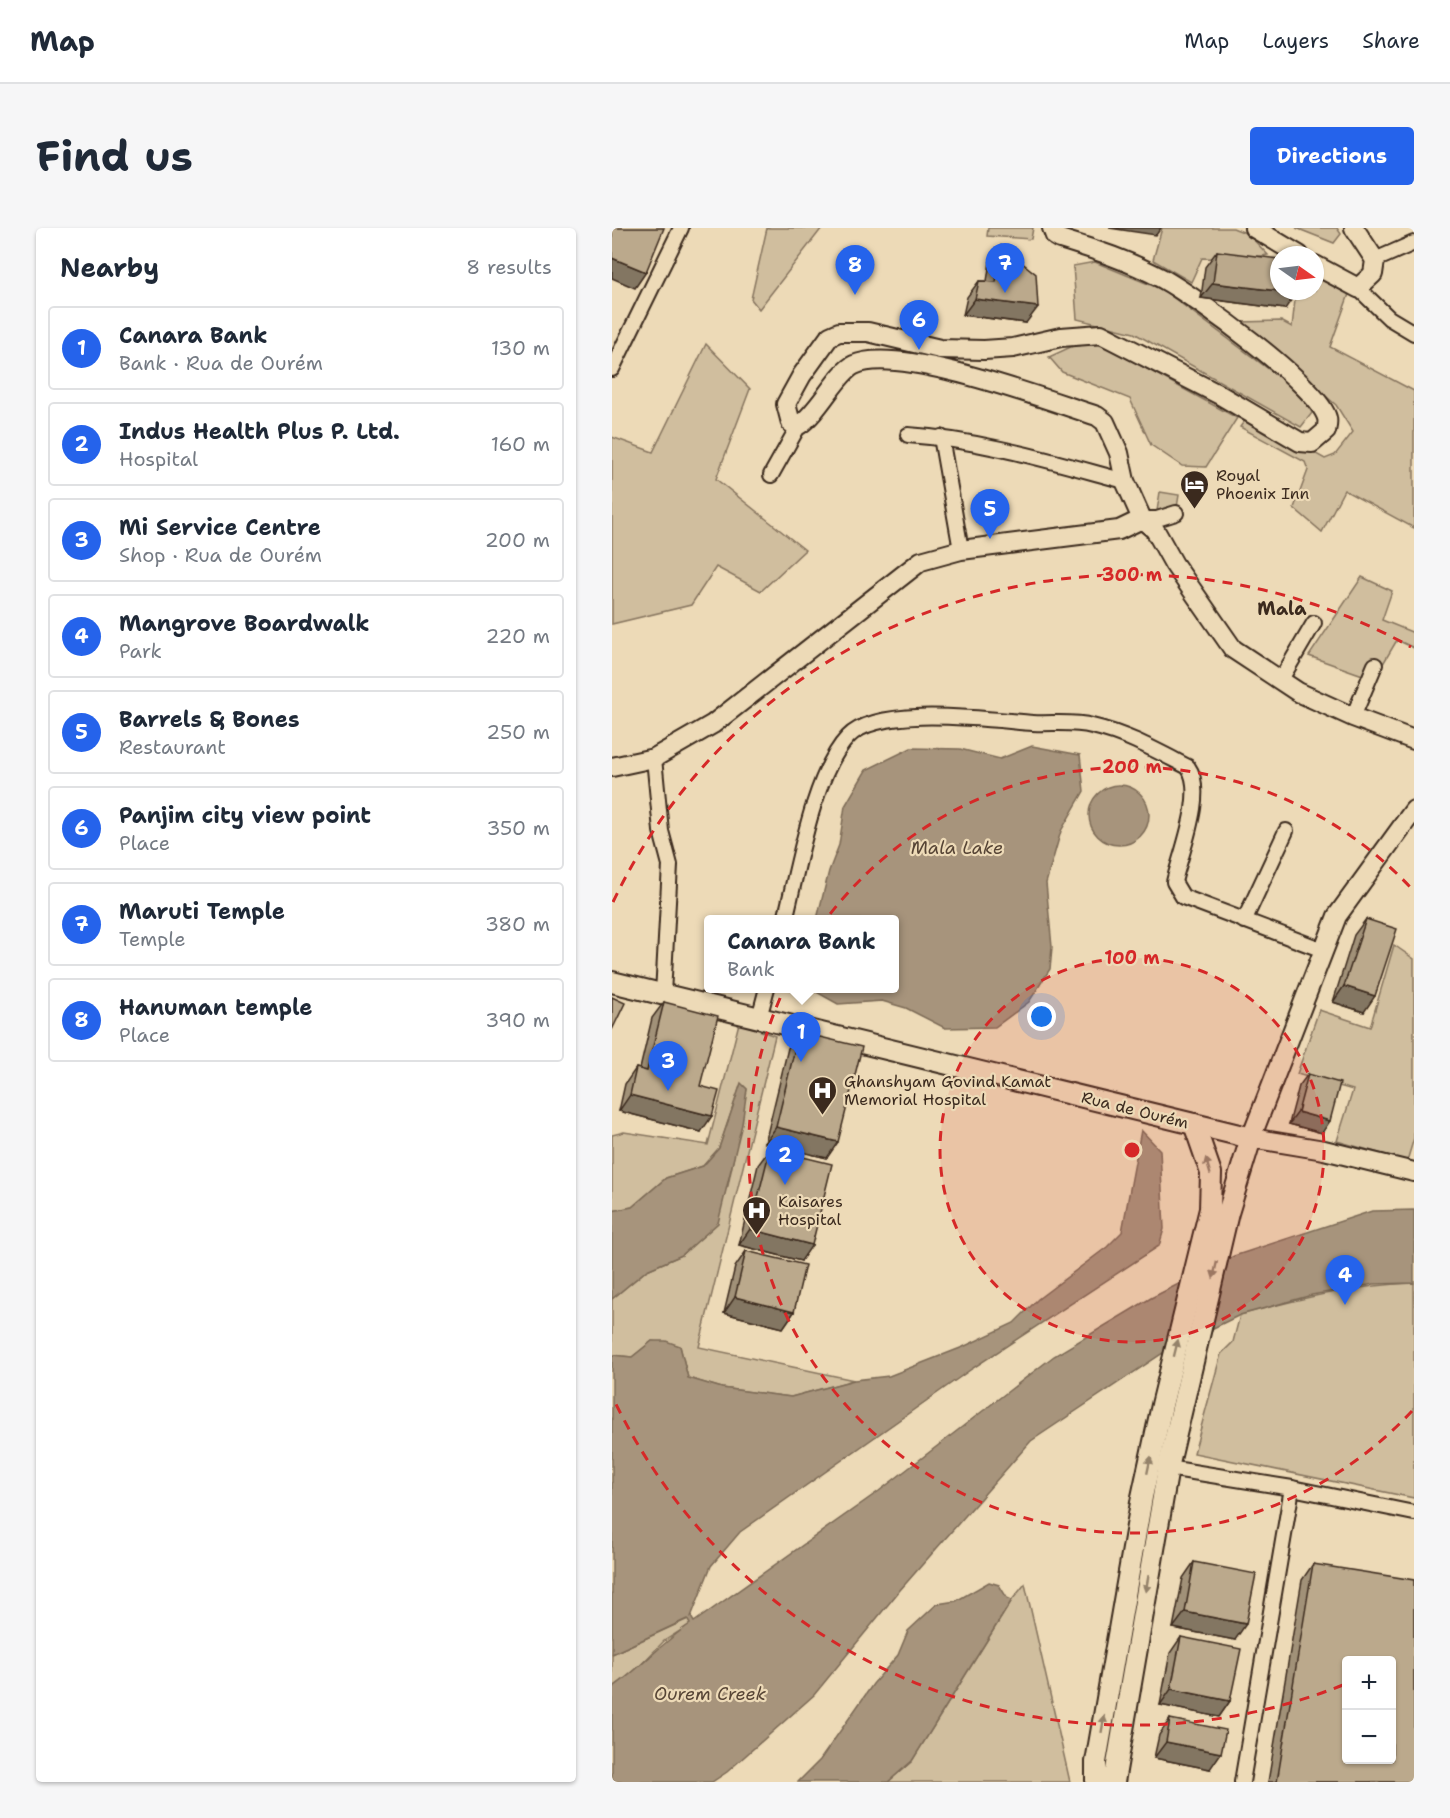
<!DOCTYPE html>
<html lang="en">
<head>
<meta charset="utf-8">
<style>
  body { margin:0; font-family:"Shantell Sans",sans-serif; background:#f6f6f7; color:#1f2937 }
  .controls { position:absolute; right:18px; bottom:18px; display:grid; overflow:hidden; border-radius:6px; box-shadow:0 2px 4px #0004 }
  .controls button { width:54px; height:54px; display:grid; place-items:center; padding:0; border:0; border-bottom:2px solid #e0e1e3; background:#fff; color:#1f2937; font:30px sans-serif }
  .compass { position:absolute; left:658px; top:18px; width:54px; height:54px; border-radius:50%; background:#fff; box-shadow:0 2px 4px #0004; rotate:104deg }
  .you { position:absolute; left:430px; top:789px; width:21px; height:21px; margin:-15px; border:4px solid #fff; border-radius:50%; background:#1a73e8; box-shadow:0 0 0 9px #1a73e833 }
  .badge { display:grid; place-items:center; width:39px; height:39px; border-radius:50%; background:#2563eb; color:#fff; font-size:20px; font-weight:700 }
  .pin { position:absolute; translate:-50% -50px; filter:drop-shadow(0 2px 3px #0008) }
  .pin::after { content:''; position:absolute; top:32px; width:21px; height:18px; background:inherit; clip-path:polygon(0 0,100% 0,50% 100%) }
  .popup { position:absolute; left:92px; top:687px; width:195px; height:78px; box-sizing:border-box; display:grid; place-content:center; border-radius:6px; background:#fff; filter:drop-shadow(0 2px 4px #0005); font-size:20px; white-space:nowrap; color:#747a83 }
  .popup b { font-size:22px; color:#1f2937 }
  .popup::after { content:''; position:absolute; left:50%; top:100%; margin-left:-12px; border:12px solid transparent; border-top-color:#fff }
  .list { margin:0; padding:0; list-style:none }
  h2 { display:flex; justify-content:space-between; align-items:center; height:78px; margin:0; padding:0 24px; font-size:26px }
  h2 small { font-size:20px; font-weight:400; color:#747a83 }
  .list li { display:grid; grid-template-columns:39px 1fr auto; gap:18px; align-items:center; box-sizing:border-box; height:84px; margin:0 12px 12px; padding:0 12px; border:2px solid #e0e1e3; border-radius:6px }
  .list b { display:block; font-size:22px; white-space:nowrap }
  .list p { margin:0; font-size:20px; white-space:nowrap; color:#747a83 }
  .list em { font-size:20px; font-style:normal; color:#747a83 }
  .map { position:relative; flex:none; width:802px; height:1554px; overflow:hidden; border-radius:6px }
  header { display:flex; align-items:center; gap:36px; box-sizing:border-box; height:84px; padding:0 30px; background:#fff; border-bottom:2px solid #e0e1e3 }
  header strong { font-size:28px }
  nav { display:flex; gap:33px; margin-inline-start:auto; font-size:21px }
  .intro { display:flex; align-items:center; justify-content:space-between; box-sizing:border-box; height:144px; padding:0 36px }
  h1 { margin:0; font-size:42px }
  .button { padding:15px 27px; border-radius:6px; background:#2563eb; color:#fff; font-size:21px; font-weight:700 }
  main { display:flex; gap:36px; padding:0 36px }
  aside { flex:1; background:#fff; border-radius:6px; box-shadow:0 2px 4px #0004 }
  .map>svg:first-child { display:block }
  .green { fill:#d0be9e; stroke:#86745e; stroke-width:1.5 }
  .water { fill:#a7947b; stroke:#7c6a56; stroke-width:1.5 }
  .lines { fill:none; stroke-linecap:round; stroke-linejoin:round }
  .minor-casing { stroke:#3b2a1e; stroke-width:18 }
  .tertiary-casing { stroke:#3b2a1e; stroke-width:22 }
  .secondary-casing { stroke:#3b2a1e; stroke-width:24 }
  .minor { stroke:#eddab7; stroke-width:14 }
  .tertiary { stroke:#eddab7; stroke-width:18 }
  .secondary { stroke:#eddab7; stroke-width:20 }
  .wall { fill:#a19178; stroke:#3b2a1e; stroke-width:1.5 }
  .shaded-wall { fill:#837662; stroke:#3b2a1e; stroke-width:1.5 }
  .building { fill:#bba98c; stroke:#3b2a1e; stroke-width:1.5; fill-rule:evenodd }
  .oneway { fill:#94826a }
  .ring { fill:none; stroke:#d62828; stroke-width:3; stroke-dasharray:10 8 }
  .labels { text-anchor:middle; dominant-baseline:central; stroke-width:4.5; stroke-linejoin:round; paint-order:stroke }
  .poi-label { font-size:16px; fill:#3b2a1e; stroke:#eddab7; text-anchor:start }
  .street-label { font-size:16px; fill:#3b2a1e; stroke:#eddab7 }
  .neighbourhood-label { font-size:18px; font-weight:bold; fill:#3b2a1e; stroke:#eddab7 }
  .water-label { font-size:18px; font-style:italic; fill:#564435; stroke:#eddab7 }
  .centre { fill:#d62828; stroke:#eddab7; stroke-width:3 }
  .ring-label { font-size:18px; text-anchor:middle; font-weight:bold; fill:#d62828; stroke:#eddab7; stroke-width:4.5; stroke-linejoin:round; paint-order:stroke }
</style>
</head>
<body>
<header>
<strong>Map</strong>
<nav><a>Map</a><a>Layers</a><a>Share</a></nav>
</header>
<div class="intro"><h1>Find us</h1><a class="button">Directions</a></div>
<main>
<aside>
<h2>Nearby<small>8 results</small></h2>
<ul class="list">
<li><span class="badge">1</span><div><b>Canara Bank</b><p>Bank · Rua de Ourém</p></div><em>130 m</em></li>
<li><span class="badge">2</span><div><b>Indus Health Plus P. Ltd.</b><p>Hospital</p></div><em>160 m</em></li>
<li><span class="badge">3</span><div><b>Mi Service Centre</b><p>Shop · Rua de Ourém</p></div><em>200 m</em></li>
<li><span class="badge">4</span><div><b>Mangrove Boardwalk</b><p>Park</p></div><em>220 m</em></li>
<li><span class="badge">5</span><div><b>Barrels &amp; Bones</b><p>Restaurant</p></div><em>250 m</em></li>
<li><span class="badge">6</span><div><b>Panjim city view point</b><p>Place</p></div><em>350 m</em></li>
<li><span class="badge">7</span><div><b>Maruti Temple</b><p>Temple</p></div><em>380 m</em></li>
<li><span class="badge">8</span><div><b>Hanuman temple</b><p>Place</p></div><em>390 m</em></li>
</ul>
</aside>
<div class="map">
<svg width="802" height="1554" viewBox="0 0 802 1554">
  <rect width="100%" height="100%" fill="#eddab7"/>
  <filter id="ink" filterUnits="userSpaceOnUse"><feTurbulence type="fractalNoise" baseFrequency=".0167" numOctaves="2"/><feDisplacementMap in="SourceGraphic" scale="12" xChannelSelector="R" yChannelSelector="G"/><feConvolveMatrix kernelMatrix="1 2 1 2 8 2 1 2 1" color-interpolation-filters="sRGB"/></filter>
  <g filter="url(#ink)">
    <g class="green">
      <path d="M 155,0 L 210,0 L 147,81 L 139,71 Z"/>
      <path d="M 376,0 L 421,0 L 419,11 L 375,8 Z"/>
      <path d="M 550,0 L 621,0 L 636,6 L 656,27 L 629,31 L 590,30 L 579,54 L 541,32 Z"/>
      <path d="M 684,0 L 725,0 L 729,6 L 722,15 Z"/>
      <path d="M 483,34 L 551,62 L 690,166 L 700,185 L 689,199 L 522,105 L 465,91 L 461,38 Z"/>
      <path d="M 703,49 L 737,66 L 718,119 L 802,163 L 802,300 L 732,262 L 710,304 L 682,280 L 696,242 L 693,234 L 628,199 L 636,188 L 713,231 L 723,227 L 741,204 L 724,177 L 629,94 L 669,93 L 680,99 L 684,63 L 703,63 Z"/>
      <path d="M 94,116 L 138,161 L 104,251 L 193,322 L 149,363 L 104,339 L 79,377 L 0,396 L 0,209 L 41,224 Z"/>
      <path d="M 463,117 L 491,117 L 625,190 L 594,239 L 570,238 L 539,217 L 518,171 L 450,144 L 437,129 Z"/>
      <path d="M 548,264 L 567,267 L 565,279 L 545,283 Z"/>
      <path d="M 750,349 L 780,363 L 770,392 L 802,405 L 802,420 L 785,412 L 762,451 L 697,428 Z"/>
      <path d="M 782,717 L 802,731 L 802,910 L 795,933 L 725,913 L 741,862 L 685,846 L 707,782 L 758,799 Z"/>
      <path d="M 127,795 L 163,808 L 87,1119 L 242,1152 L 179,1169 L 110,1160 L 76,1150 L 68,1118 L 40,1113 L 20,1129 L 0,1127 L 0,1071 L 35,1042 L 70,1027 L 116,958 L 135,861 L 129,856 L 107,920 L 91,938 L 54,950 L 20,979 L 0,983 L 0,907 L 12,904 L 96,917 Z"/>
      <path d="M 802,1055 L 802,1270 L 582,1225 L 609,1126 L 621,1114 L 628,1087 C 686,1071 741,1057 802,1055 Z"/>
      <path d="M 413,1356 L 458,1554 L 276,1554 L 300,1533 L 400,1372 Z"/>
      <path d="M 76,1391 L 79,1396 L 52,1413 L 19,1447 L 0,1460 L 0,1426 Z"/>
    </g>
    <g class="water">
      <path d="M 420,518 L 468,527 L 472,563 L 449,603 L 434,655 L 440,719 L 438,741 L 417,774 L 383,799 L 333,800 L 294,780 L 270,773 L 226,776 L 199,761 L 282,760 L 282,692 L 205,691 L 217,643 L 227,617 L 233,578 L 254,542 L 299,520 L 348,521 L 388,531 Z"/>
      <circle cx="507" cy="587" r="30"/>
      <path d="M 129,855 L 135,861 L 130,896 L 106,995 L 70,1027 L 35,1042 L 0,1071 L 0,983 L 20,979 L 54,950 L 91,938 L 107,920 Z"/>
      <path d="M 529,902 L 548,922 L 552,1001 L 547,1018 L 361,1140 L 128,1304 L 99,1338 L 79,1389 L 82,1394 L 267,1263 L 442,1128 L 539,1070 L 622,1028 L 760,983 L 802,982 L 802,1055 L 762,1056 L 700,1067 L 628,1087 L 554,1123 L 419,1213 L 288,1362 L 202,1467 L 115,1544 L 100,1554 L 0,1554 L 0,1460 C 29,1440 48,1416 78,1396 L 75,1391 L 0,1426 L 0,1127 L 20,1129 L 40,1113 L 54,1113 L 68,1118 L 76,1150 L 110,1160 L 179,1169 L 242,1152 L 277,1148 L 351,1119 L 402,1095 L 426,1071 L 495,1019 L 510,1004 Z"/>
      <path d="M 377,1354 L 387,1357 L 395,1370 L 400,1372 L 300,1533 L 276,1554 L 186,1554 L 208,1532 L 261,1456 L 286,1427 L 296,1403 L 325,1376 L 344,1373 Z"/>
    </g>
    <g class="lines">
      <defs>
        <g id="minor">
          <path d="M 763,32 L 802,15"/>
          <path d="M 746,60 L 777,90 L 802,105"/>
          <path d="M 0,141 L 69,0"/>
          <path d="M 296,207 C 370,212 442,234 513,253"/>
          <path d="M 329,209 L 349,322"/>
          <path d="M 159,247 L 187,197"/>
          <path d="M 530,291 L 545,291 L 564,285"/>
          <path d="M 668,453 L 702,395"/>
          <path d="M 741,489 L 763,437"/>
          <path d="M 42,530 L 49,603 L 58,637 L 51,766"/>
          <path d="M 173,692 C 186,641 201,546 236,509 C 266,476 379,492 421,495 C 440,496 462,493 480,498 C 515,506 545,523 576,539 C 594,564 569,624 562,654 L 571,669 L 711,722"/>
          <path d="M 632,693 L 674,603"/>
          <path d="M 147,790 L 155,760"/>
          <path d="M 556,1240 L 680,1260 L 802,1285"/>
          <path d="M 630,1554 L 680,1260"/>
        </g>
        <g id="tertiary">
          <path d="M 440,0 L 443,8 L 448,11 C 484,22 518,33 551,51 C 583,69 706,157 715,190 C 716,194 715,199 714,203 L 700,215 L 688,214 L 608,167 L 489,106 L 449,109 L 401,120 L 372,122 L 328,121 L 256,104 L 227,104 L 218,108 L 190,147 L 174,176 L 179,195 L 187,197 C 207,184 225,145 242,137 C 286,116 435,172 485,188 L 493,194 L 507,225 L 513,253 L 530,291 L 543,302 L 562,336 L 621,421 L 686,464 L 741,489 L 802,512"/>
          <path d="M 642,0 L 687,27"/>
          <path d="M 703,37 L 746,60 L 761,46 L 763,32 L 742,0"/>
          <path d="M 0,539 L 42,530 L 101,496 L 309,333 L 349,322 L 507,302 L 530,291"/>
          <path d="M 802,582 L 725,688 L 639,910 L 712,922 L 802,944"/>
        </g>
        <g id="secondary">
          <path d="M 0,754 L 639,910 L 616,985 L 556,1240 L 502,1554"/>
          <path d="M 484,1554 L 484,1534 L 530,1269 L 550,1177 L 598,981 L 599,945 L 582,896"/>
        </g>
      </defs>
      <use href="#minor" class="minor-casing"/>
      <use href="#tertiary" class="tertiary-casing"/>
      <use href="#secondary" class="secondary-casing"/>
      <use href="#minor" class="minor"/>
      <use href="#tertiary" class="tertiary"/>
      <use href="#secondary" class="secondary"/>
    </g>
    <g class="wall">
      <path d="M 389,18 L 414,95 L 351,87 L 355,69 L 367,53 L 375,53 L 378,34 Z"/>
      <path d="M 605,23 L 673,81 L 589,70 L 593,39 Z"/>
      <path d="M 754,691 L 752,784 L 721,774 L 742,707 Z"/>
      <path d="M 52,774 L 88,858 L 89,904 L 7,883 L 13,856 L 24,840 L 28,841 L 40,790 Z"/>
      <path d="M 187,804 L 215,930 L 153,915 L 176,820 Z"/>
      <path d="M 696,846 L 710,905 L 677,896 L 687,858 Z"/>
      <path d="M 158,921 L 189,1033 L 127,1017 L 146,937 Z"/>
      <path d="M 134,1023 L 182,1084 L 171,1100 L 112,1085 L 123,1039 Z"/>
      <path d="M 582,1334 L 623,1412 L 561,1400 L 571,1350 Z"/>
      <path d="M 701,1336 L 802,1554 L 656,1554 L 690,1352 Z"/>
      <path d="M 569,1409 L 618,1473 L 607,1489 L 548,1477 L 558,1425 Z"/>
      <path d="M 558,1491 L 598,1541 L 542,1530 L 547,1507 Z"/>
    </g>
    <g class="shaded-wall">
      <path d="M 497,0 L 549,0 L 544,7 Z"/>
      <path d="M 0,30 L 34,44 L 23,60 L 0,50 Z"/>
      <path d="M 601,55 L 684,65 L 673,81 L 589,70 Z"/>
      <path d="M 363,71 L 426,79 L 414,95 L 351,87 Z"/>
      <path d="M 732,758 L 763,768 L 752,784 L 721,774 Z"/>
      <path d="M 18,867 L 100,888 L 89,904 L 7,883 Z"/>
      <path d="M 686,884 L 718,893 L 710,905 L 677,896 Z"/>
      <path d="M 164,899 L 226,914 L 215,930 L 153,915 Z"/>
      <path d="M 138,1001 L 200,1017 L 189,1033 L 127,1017 Z"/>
      <path d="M 123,1069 L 182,1084 L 171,1100 L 112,1085 Z"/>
      <path d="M 573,1384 L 634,1396 L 623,1412 L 561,1400 Z"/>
      <path d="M 559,1461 L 618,1473 L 607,1489 L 548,1477 Z"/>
      <path d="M 554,1514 L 609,1525 L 598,1541 L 542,1530 Z"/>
    </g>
    <g class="building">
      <path d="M 0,0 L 52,0 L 34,44 L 0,30 Z"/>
      <path d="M 389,18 L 424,46 L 426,79 L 363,71 L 367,53 L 384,54 Z"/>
      <path d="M 605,23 L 667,31 L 667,63 L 601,55 Z"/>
      <path d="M 669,63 L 684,63 L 684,65 Z"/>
      <path d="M 754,691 L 785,701 L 763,768 L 732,758 Z"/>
      <path d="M 0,769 L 13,775 L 0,802 Z"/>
      <path d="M 52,774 L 106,788 L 88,858 L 107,863 L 100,888 L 18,867 L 24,840 L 35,843 Z"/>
      <path d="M 187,804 L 250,819 L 226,914 L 164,899 Z"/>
      <path d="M 696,846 L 728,855 L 718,893 L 686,884 Z"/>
      <path d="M 158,921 L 220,936 L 200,1017 L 138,1001 Z"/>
      <path d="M 134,1023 L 193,1037 L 182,1084 L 123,1069 Z"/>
      <path d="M 582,1334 L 644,1346 L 634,1396 L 573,1384 Z"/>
      <path d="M 701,1336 L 802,1352 L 802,1554 L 665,1554 ZM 735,1432 L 780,1432 L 780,1532 L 735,1532 Z"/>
      <path d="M 569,1409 L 629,1421 L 618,1473 L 559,1461 Z"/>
      <path d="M 558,1491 L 614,1502 L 609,1525 L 554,1514 Z"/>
    </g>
    <defs><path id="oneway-solid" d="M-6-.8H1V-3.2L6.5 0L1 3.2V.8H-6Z" transform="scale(1.5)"/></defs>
    <g class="oneway">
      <use href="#oneway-solid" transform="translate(596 938) rotate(-106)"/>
      <use href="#oneway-solid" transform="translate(603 1042) rotate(103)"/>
      <use href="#oneway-solid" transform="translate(564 1120) rotate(-76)"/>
      <use href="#oneway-solid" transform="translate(537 1237) rotate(-78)"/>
      <use href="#oneway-solid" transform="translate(535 1356) rotate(100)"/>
      <use href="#oneway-solid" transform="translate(491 1496) rotate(-80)"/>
    </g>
  </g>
  <circle cx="520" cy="922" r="192" fill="#d62828" fill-opacity=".12"/>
  <g class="ring">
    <circle cx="520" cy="922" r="192"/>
    <path d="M800 1183A383 383 0 1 1 800 661"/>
    <path d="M731 1457A575 575 0 0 1 1 1170M1 674A575 575 0 0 1 799 419"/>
  </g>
  <defs>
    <symbol id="hotel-pin" viewBox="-11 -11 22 30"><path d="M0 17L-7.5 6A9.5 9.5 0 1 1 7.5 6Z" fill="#3b2a1e" stroke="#eddab7"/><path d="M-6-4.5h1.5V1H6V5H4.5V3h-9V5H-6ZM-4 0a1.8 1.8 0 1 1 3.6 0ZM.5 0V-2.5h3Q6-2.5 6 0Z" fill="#fff"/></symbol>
    <symbol id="hospital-pin" viewBox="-11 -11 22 30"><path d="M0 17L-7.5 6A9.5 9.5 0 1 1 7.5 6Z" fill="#3b2a1e" stroke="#eddab7"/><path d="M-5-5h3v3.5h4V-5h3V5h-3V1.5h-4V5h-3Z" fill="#fff"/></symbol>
  </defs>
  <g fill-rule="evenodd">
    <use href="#hotel-pin" x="566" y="240" width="33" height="45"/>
    <use href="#hospital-pin" x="194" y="846" width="33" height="45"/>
    <use href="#hospital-pin" x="128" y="966" width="33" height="45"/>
  </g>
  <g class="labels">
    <g class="poi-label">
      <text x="604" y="247">Royal<tspan x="604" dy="18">Phoenix Inn</tspan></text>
      <text x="232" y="853">Ghanshyam Govind Kamat<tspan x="232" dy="18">Memorial Hospital</tspan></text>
      <text x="166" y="973">Kaisares<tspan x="166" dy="18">Hospital</tspan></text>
    </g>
    <g class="street-label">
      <text transform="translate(523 882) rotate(14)">Rua de Ourém</text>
    </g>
    <g class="neighbourhood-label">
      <text x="670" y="381">Mala</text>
    </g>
    <g class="water-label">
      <text x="345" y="620">Mala Lake</text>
      <text x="98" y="1466">Ourem Creek</text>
    </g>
  </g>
  <circle cx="520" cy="922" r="9" class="centre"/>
  <g class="ring-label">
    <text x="520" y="353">300 m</text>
    <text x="520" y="545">200 m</text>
    <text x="520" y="736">100 m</text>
  </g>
</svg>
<div class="controls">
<button>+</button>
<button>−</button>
</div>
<svg class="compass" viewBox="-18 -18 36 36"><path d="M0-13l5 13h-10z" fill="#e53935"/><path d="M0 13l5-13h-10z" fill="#747a83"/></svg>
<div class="you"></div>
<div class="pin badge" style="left:189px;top:834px">1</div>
<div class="popup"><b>Canara Bank</b>Bank</div>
<div class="pin badge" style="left:173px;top:957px">2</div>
<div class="pin badge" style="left:56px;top:863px">3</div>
<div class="pin badge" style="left:733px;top:1077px">4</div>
<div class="pin badge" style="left:378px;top:311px">5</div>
<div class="pin badge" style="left:307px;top:122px">6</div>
<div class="pin badge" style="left:393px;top:65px">7</div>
<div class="pin badge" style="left:243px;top:67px">8</div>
</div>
</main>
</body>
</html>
